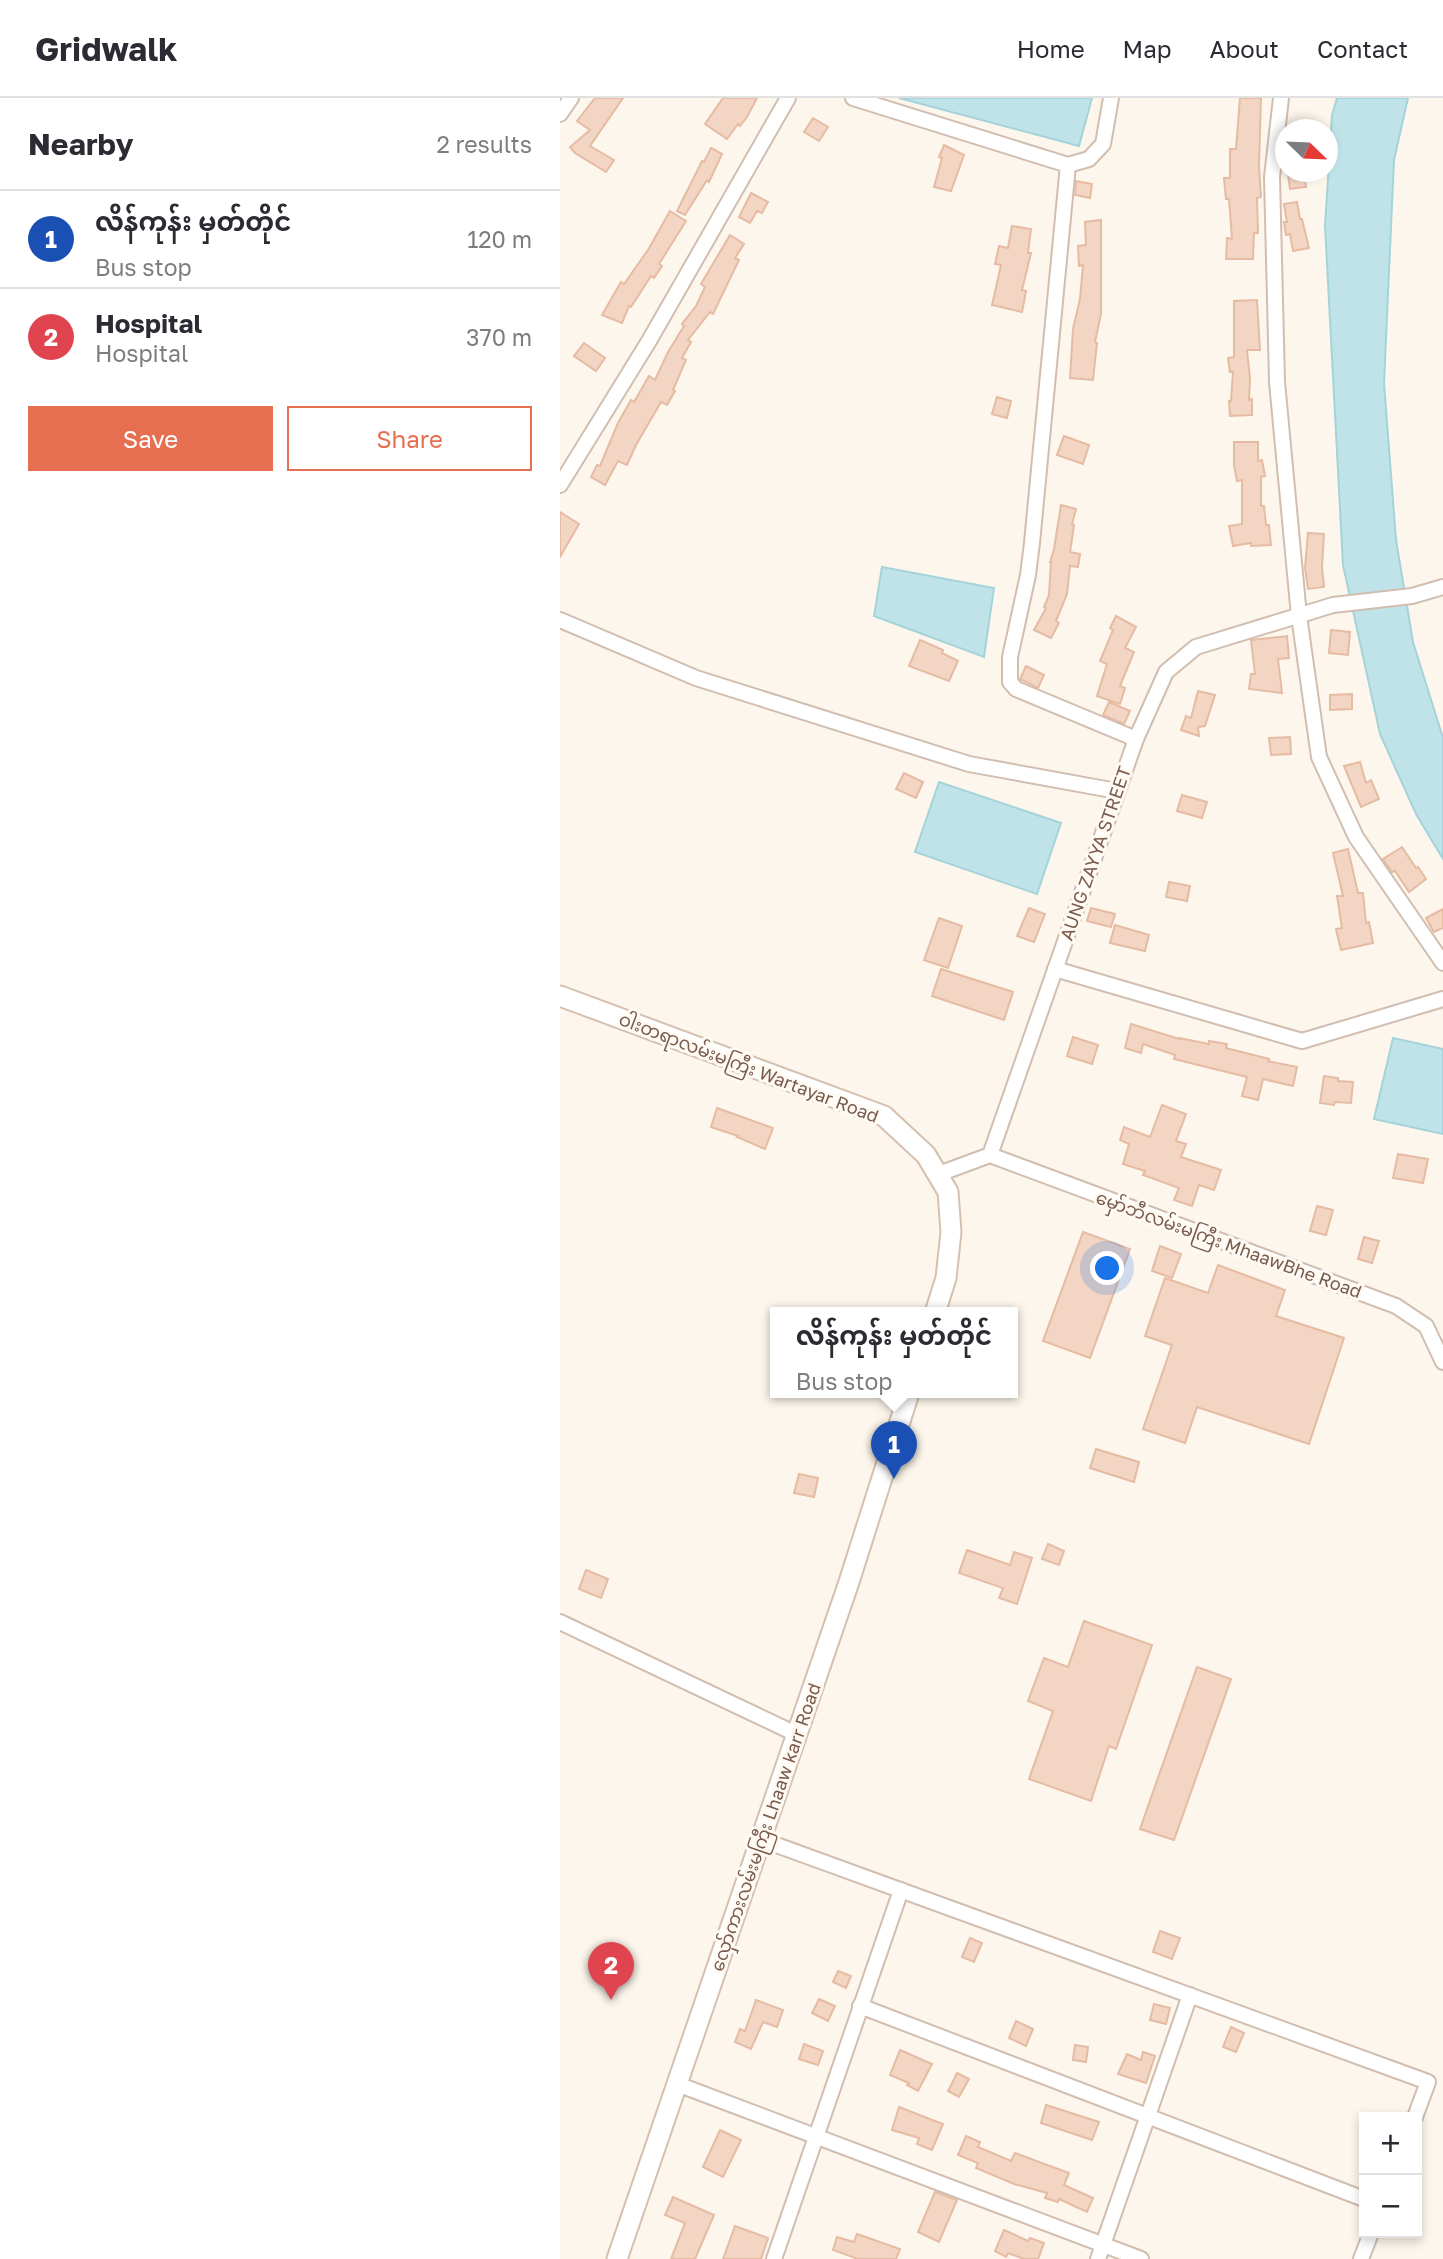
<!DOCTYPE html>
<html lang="en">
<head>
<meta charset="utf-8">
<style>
  body { margin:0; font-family:"Golos Text","Noto Sans Myanmar",sans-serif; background:#f7f7f7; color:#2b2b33 }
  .controls { position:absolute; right:21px; bottom:21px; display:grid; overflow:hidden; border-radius:0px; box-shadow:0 4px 10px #0003 }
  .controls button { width:63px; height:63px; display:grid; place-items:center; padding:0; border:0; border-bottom:2px solid #e1e1e2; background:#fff; color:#2b2b33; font:35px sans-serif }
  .compass { position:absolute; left:715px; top:21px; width:63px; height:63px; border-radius:50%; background:#fff; box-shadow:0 4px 10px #0003; rotate:113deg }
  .you { position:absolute; left:548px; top:1171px; width:24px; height:24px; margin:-18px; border:5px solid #fff; border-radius:50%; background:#1a73e8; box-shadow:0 0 0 10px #1a73e833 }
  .badge { display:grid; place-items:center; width:46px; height:46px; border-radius:50%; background:#e76f51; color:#fff; font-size:23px; font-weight:700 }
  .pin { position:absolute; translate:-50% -58px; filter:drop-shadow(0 2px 4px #0008) }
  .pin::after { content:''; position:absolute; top:37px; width:24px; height:21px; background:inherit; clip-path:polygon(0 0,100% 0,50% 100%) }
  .popup { position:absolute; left:210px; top:1209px; width:248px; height:91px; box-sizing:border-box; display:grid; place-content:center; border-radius:0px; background:#fff; filter:drop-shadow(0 2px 5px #0005); font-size:23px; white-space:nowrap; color:#7c7c81 }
  .popup b { font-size:26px; color:#2b2b33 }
  .popup::after { content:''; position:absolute; left:50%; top:100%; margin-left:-14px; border:14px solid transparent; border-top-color:#fff }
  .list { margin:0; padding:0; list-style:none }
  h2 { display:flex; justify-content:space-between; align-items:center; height:91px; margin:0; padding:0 28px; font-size:30px }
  h2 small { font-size:23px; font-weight:400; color:#7c7c81 }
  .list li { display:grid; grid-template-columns:46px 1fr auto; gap:21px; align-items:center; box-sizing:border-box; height:98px; padding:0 28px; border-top:2px solid #e1e1e2 }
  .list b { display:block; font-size:26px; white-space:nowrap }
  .list p { margin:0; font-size:23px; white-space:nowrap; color:#7c7c81 }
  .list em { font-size:23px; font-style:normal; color:#7c7c81 }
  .actions { display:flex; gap:14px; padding:21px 28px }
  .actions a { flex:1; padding:16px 0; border:2px solid #e76f51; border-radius:0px; text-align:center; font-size:24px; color:#e76f51 }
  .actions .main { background:#e76f51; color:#fff }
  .map { position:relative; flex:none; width:883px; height:2161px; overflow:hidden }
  header { display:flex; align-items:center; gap:42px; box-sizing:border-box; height:98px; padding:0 35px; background:#fff; border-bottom:2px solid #e1e1e2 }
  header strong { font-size:33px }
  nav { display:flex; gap:38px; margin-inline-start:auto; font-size:24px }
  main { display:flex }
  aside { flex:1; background:#fff }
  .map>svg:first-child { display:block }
  .water { fill:#bfe3e8; stroke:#a5d3da; stroke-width:2 }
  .building { fill:#f3d5c3; stroke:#e6bba3; stroke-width:2 }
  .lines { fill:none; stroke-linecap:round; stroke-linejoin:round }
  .street-casing { stroke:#d1beb0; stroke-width:18 }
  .secondary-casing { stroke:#d6c0b0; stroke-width:23 }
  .street { stroke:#fff; stroke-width:14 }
  .secondary { stroke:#fff; stroke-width:19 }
  .labels { text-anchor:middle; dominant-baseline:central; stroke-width:6; stroke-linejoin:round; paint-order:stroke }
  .street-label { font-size:18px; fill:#7a5c4d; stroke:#fffaf3 }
</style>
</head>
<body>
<header>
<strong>Gridwalk</strong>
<nav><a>Home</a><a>Map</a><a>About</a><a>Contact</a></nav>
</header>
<main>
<aside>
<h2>Nearby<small>2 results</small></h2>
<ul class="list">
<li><span class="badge" style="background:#1a4fb4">1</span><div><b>လိန်ကုန်း မှတ်တိုင်</b><p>Bus stop</p></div><em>120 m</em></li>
<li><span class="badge" style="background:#e0444e">2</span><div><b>Hospital</b><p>Hospital</p></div><em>370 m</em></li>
</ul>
<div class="actions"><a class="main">Save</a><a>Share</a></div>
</aside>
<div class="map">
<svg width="883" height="2161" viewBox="0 0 883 2161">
  <rect width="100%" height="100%" fill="#fdf6ec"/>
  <g class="water">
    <path d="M 339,0 L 532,0 L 519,48 Z"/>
    <path d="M 777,0 L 848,0 L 834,62 L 824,285 L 836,442 L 853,544 L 883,640 L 883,761 L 856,716 L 820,636 L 783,467 L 765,128 L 772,17 Z"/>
    <path d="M 322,469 L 434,490 L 424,559 L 314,518 Z"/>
    <path d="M 379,684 L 501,725 L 477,796 L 355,754 Z"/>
    <path d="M 833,940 L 883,951 L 883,1036 L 814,1021 Z"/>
  </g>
  <g class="building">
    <path d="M 35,0 L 63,0 L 30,48 L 54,62 L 46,74 L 15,55 L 10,49 L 30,32 L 17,23 Z"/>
    <path d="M 163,0 L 197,0 L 187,19 L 180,28 L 178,26 L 167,41 L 145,26 Z"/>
    <path d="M 680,0 L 701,0 L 699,68 L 701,99 L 697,100 L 698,135 L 694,135 L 693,161 L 666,161 L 667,140 L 672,141 L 669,101 L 666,101 L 664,80 L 670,80 L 670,51 L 676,51 Z"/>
    <path d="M 253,20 L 268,29 L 259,43 L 244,34 Z"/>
    <path d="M 384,47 L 404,57 L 391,93 L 374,89 L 382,60 L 379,59 Z"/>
    <path d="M 151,50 L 162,56 L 149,84 L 147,82 L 125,117 L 117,113 L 142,63 L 144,64 Z"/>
    <path d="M 744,74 L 746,89 L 730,91 L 728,76 Z"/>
    <path d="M 516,83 L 532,86 L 530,100 L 515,97 Z"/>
    <path d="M 191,95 L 208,104 L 202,115 L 197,113 L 190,125 L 179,119 Z"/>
    <path d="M 737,104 L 740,121 L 742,121 L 749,150 L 733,153 L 730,136 L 726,137 L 724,124 L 727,124 L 724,106 Z"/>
    <path d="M 110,113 L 126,123 L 99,166 L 102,168 L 94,180 L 91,178 L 71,209 L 69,208 L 62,225 L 42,217 L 61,184 L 64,186 L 88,152 Z"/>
    <path d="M 541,122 L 541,216 L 535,244 L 537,245 L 533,282 L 510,280 L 513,231 L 520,201 L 523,167 L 519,168 L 518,148 L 526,147 L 525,124 Z"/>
    <path d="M 452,128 L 471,131 L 468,155 L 471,155 L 462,192 L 466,193 L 462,214 L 432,207 L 441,167 L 435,166 L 439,148 L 448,150 Z"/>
    <path d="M 170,137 L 184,146 L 175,160 L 179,162 L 153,216 L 150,214 L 128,242 L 131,244 L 122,260 L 126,262 L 113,292 L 115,293 L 107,307 L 101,304 L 76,347 L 67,367 L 58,363 L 45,387 L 31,379 L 37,367 L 40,368 L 58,325 L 71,302 L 74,304 L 89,278 L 95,282 L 108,254 L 124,228 L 122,226 L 136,208 L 145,189 L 141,186 Z"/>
    <path d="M 697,202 L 700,252 L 687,252 L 690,281 L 689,302 L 692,301 L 692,317 L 670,318 L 669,303 L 671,303 L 673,274 L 670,274 L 668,260 L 674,259 L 674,203 Z"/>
    <path d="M 24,245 L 45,260 L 36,273 L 14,258 Z"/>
    <path d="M 437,299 L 451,303 L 447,320 L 432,316 Z"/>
    <path d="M 504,338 L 529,347 L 523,366 L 497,357 Z"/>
    <path d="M 674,344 L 698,344 L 698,363 L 702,362 L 705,378 L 701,379 L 701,408 L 704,408 L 706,427 L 709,427 L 711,447 L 691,448 L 691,445 L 673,448 L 669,428 L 682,426 L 682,382 L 677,383 L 674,367 Z"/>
    <path d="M 501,407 L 516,411 L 512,426 L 514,427 L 510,454 L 520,456 L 518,469 L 510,468 L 507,496 L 496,523 L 499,525 L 491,540 L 474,532 L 486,510 L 484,509 L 489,497 L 491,464 L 490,464 L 494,451 Z"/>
    <path d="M 0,414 L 19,426 L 0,459 Z"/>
    <path d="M 748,435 L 764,436 L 762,469 L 764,489 L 748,491 L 745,470 Z"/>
    <path d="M 556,518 L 576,529 L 565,550 L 574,554 L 560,588 L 565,590 L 560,606 L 537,598 L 547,566 L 540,563 L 553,532 L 550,530 Z"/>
    <path d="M 771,532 L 790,534 L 788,557 L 769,555 Z"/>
    <path d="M 727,538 L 729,560 L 718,561 L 722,595 L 689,591 L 691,576 L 695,576 L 691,542 Z"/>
    <path d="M 360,542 L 383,552 L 382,555 L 398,563 L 389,583 L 349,568 Z"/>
    <path d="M 466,568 L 484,577 L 478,590 L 460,581 Z"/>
    <path d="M 638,593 L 655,597 L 645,628 L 638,629 L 639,638 L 621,632 L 626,618 L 631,620 Z"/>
    <path d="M 792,596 L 792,611 L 770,612 L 770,597 Z"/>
    <path d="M 549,604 L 570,613 L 564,626 L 543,617 Z"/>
    <path d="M 730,639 L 731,656 L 711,657 L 709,640 Z"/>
    <path d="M 800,664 L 806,685 L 811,682 L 819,701 L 801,709 L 784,668 Z"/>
    <path d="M 344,675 L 363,684 L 356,700 L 336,691 Z"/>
    <path d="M 622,697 L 647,704 L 642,720 L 617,713 Z"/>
    <path d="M 842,749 L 856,770 L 858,769 L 866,781 L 849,794 L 835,773 L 832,774 L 823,761 Z"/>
    <path d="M 788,751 L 798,795 L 803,795 L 806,825 L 809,824 L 813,845 L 781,852 L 776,831 L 782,830 L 777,798 L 783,798 L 773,755 Z"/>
    <path d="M 609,784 L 630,788 L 627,803 L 606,799 Z"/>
    <path d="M 469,810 L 485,816 L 474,844 L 457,838 Z"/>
    <path d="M 531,810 L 555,816 L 551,829 L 527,823 Z"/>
    <path d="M 883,811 L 883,830 L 874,834 L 866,820 Z"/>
    <path d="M 379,820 L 402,828 L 388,870 L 364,862 Z"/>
    <path d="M 555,827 L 589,837 L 585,853 L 550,845 Z"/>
    <path d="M 381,871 L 453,894 L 444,922 L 372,898 Z"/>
    <path d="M 571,926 L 619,941 L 619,940 L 649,946 L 649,943 L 667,946 L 666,950 L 709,961 L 708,963 L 737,969 L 733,988 L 703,981 L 698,1002 L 682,998 L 687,979 L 614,961 L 615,957 L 583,946 L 581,955 L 565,950 Z"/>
    <path d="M 513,939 L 538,947 L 532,966 L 507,958 Z"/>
    <path d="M 764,978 L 778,980 L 778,983 L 793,984 L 791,1005 L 775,1004 L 774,1007 L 760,1005 Z"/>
    <path d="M 602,1007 L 626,1016 L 616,1043 L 626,1046 L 621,1059 L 661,1072 L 654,1092 L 639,1087 L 632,1108 L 614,1102 L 619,1090 L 583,1077 L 585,1073 L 563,1066 L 569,1046 L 560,1042 L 564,1029 L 590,1039 Z"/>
    <path d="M 157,1010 L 213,1030 L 205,1051 L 177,1039 L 178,1038 L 151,1029 Z"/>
    <path d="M 838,1056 L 868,1061 L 863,1085 L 833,1080 Z"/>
    <path d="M 757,1108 L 773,1112 L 766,1137 L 750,1133 Z"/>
    <path d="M 523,1134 L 570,1151 L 530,1260 L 483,1243 Z"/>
    <path d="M 804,1139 L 819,1143 L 812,1165 L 798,1161 Z"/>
    <path d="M 600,1148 L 621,1156 L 612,1180 L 592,1173 Z"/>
    <path d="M 658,1167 L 725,1192 L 716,1218 L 784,1240 L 749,1346 L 637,1309 L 625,1345 L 583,1331 L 612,1247 L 585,1238 L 605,1180 L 648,1195 Z"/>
    <path d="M 536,1351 L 579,1364 L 574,1384 L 530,1370 Z"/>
    <path d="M 239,1376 L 258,1380 L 254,1399 L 234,1395 Z"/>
    <path d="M 488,1446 L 504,1453 L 499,1467 L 482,1461 Z"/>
    <path d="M 407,1452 L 450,1467 L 454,1454 L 472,1460 L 457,1506 L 439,1500 L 443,1490 L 399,1475 Z"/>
    <path d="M 26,1472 L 48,1481 L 41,1500 L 19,1491 Z"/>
    <path d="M 524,1523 L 592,1547 L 556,1651 L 549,1648 L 531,1703 L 469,1681 L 493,1613 L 468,1603 L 484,1560 L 508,1569 Z"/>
    <path d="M 637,1569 L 671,1581 L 614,1742 L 580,1731 Z"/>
    <path d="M 600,1833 L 620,1840 L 612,1861 L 593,1854 Z"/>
    <path d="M 410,1840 L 422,1845 L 414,1864 L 402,1859 Z"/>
    <path d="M 278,1873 L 291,1878 L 286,1890 L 273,1884 Z"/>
    <path d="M 259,1901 L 275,1908 L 268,1923 L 252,1915 Z"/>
    <path d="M 196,1902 L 223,1912 L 217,1929 L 203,1924 L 191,1951 L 175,1944 L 180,1931 L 185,1933 Z"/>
    <path d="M 594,1906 L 610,1910 L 606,1926 L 590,1922 Z"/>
    <path d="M 456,1923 L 473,1931 L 466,1948 L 449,1940 Z"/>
    <path d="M 671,1929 L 684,1935 L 676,1954 L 663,1949 Z"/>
    <path d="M 244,1946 L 263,1953 L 258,1967 L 239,1961 Z"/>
    <path d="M 515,1947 L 528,1949 L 526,1964 L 513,1962 Z"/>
    <path d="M 340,1952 L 372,1966 L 358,1993 L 347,1987 L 349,1985 L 330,1977 Z"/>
    <path d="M 583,1954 L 595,1958 L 586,1985 L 558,1976 L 567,1956 L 581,1962 Z"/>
    <path d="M 397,1975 L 409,1981 L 399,1999 L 388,1993 Z"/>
    <path d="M 486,2007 L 539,2024 L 532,2042 L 481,2025 Z"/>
    <path d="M 339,2009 L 383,2026 L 372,2052 L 357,2046 L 359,2040 L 332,2032 Z"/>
    <path d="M 160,2032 L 181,2042 L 163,2079 L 143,2069 Z"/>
    <path d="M 406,2038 L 420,2044 L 418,2049 L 451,2063 L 455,2055 L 509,2075 L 504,2087 L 533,2100 L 527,2114 L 499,2101 L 498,2104 L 485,2100 L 487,2095 L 454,2086 L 416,2070 L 418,2065 L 398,2057 Z"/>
    <path d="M 375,2094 L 397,2102 L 379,2144 L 358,2134 Z"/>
    <path d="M 113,2099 L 154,2117 L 135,2161 L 111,2161 L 125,2125 L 105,2117 Z"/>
    <path d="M 175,2128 L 208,2140 L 201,2161 L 163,2161 Z"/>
    <path d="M 444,2132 L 468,2143 L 470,2140 L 484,2145 L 478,2161 L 464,2161 L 448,2155 L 446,2159 L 435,2153 Z"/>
    <path d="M 297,2136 L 340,2151 L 336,2161 L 298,2161 L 273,2152 L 277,2139 L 294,2144 Z"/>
  </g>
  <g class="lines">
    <defs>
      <g id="street">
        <path d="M 293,0 L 508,67 L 529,61 L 543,46 L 551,0"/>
        <path d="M 721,0 L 712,79 L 717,284 L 739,518 L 759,659 L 796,739 L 883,865"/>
        <path d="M 0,16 L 11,0"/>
        <path d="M 508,67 L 472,445 L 468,477 L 450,559 L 450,584 L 456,591 L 576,641"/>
        <path d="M 0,387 L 89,243 L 228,0"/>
        <path d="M 0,522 L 136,580 L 409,666 L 557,693"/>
        <path d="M 495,871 L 742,943 L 883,901"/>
        <path d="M 430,1057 L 836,1208 L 866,1228 L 883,1264"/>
        <path d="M 376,1077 L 430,1057 L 576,641 L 606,574 L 636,549 L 773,507 L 852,498 L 883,489"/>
        <path d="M 0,1524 L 236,1636"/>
        <path d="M 200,1741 L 868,1984 L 855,2019"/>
        <path d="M 300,1908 L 804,2101"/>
        <path d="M 117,1986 L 581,2161"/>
        <path d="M 214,2161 L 341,1792"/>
        <path d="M 538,2161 L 630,1897"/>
        <path d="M 801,2161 L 811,2135"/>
      </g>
      <g id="secondary">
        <path d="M 0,898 L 324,1018 L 366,1057 L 388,1094 L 391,1134 L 386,1180 L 375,1215"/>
        <path d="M 57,2161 L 289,1484 L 349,1295"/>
      </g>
    </defs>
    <use href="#street" class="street-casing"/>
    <use href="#secondary" class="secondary-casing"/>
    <use href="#street" class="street"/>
    <use href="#secondary" class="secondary"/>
  </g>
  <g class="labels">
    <g class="street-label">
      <text transform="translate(535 755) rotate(-71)">AUNG ZAYYA STREET</text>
      <text transform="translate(189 969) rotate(21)">ဝါးတရာလမ်းမကြီး Wartayar Road</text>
      <text transform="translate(669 1146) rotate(20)">မှော်ဘီလမ်းမကြီး MhaawBhe Road</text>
      <text transform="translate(205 1729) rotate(-71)">လှော်ကားလမ်းမကြီး Lhaaw karr Road</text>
    </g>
  </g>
</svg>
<div class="controls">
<button>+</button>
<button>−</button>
</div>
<svg class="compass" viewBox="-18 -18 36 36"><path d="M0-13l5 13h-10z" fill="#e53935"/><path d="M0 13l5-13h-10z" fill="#7c7c81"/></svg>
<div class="you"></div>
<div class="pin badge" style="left:334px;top:1381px;background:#1a4fb4">1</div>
<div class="popup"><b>လိန်ကုန်း မှတ်တိုင်</b>Bus stop</div>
<div class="pin badge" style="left:51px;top:1902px;background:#e0444e">2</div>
</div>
</main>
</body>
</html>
